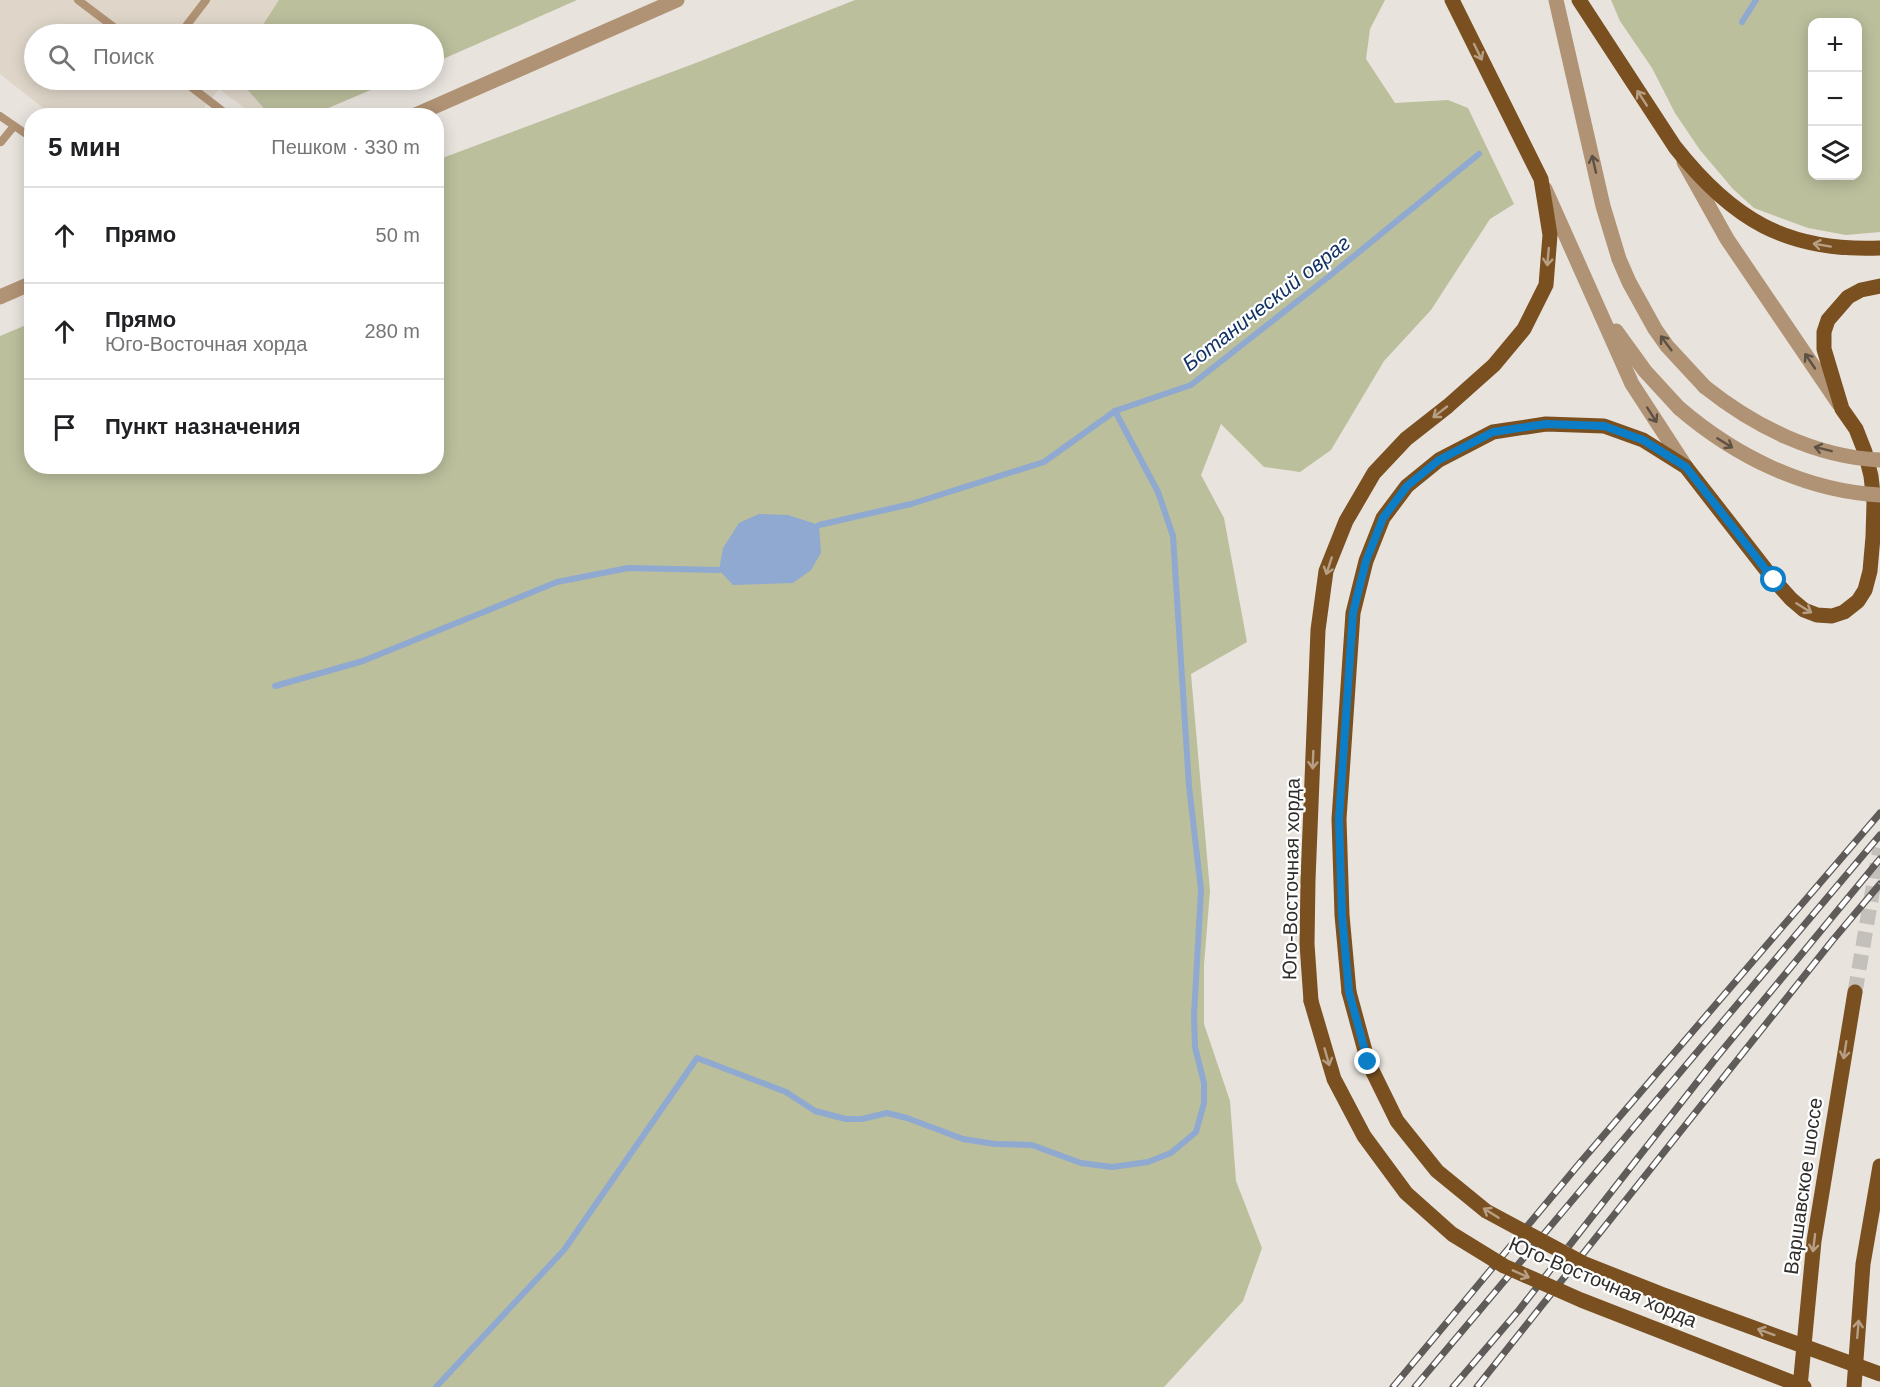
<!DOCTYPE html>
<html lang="ru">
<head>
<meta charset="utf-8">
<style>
  body { margin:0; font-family:Helvetica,sans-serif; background:#f6f6f6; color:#202124 }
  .controls { position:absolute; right:18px; top:18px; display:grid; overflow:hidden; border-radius:12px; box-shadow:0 3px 15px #0003 }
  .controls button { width:54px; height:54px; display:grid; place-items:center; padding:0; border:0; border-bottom:2px solid #e0e0e0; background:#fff; color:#202124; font:30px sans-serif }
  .stop { position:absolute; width:18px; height:18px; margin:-14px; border:4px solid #0c7ec7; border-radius:50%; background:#fff }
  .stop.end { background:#0c7ec7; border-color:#fff; box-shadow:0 2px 6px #0008 }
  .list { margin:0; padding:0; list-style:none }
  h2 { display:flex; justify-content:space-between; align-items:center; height:78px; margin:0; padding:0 24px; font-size:26px }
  h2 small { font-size:20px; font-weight:400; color:#757577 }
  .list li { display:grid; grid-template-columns:39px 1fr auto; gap:18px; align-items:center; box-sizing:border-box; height:96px; padding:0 24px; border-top:2px solid #e0e0e0 }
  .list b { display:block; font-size:22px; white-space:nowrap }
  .list p { margin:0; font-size:20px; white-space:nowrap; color:#757577 }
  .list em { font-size:20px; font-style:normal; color:#757577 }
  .icon { flex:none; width:33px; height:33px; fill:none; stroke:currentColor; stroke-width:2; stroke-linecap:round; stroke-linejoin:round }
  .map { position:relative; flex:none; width:1880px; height:1387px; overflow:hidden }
  .search { position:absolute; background:#fff; box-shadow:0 3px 15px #0003; left:24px; top:24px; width:420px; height:66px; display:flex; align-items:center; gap:15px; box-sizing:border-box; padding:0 21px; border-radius:33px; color:#757577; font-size:22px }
  .panel { position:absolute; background:#fff; box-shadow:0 3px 15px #0003; left:24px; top:108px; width:420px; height:366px; border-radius:24px }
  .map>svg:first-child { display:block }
  .built { fill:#dfd6c9 }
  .green { fill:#bbbf9c; fill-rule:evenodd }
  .water { fill:#8fa9d1 }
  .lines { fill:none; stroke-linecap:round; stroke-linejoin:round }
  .stream { stroke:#8fa9d1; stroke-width:6 }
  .primary-tunnel { stroke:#c3bfba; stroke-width:15; stroke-dasharray:15 8; stroke-linecap:butt }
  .service { stroke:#b09274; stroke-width:8 }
  .tertiary { stroke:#b09274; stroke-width:15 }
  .primary { stroke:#7a5020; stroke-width:15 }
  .rail-casing { stroke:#5e5b58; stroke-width:7 }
  .rail { stroke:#fff; stroke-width:4.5; stroke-dasharray:14; stroke-linecap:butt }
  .tertiary-bridge { stroke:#b09274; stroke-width:15 }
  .primary-bridge { stroke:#7a5020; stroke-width:15 }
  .oneway { stroke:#b69f84 }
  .oneway2 { stroke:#5d5145 }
  .route { stroke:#0c7ec7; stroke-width:8 }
  .labels { text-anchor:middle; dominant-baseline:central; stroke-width:4.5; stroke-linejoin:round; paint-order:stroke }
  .street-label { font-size:20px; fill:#302e2c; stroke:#fff }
  .water-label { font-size:21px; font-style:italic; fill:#113263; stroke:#fff }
</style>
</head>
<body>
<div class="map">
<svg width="1880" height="1387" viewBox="0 0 1880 1387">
  <rect width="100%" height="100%" fill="#e8e3dd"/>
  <path class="built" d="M 0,0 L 362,0 L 341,34 L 34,34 L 34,80 L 311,80 L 286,116 L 254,115 L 219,89 L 198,115 L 52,115 L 0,74 Z"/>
  <g class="green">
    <path d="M 279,0 L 577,0 L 434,63 L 434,34 L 257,34 Z"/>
    <path d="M 855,0 L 1385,0 L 1370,29 L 1366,59 L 1395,103 L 1448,100 L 1468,108 L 1514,204 L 1490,219 L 1431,310 L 1384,361 L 1331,450 L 1300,472 L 1264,467 L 1221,424 L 1201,475 L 1224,518 L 1247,642 L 1191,674 L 1210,891 L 1204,965 L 1204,1024 L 1230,1101 L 1236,1181 L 1262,1248 L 1243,1301 L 1164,1387 L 0,1387 L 0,336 L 31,323 L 32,466 L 436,466 L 437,160 L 701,61 Z"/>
    <path d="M 1611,0 L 1880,0 L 1880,232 L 1846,235 L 1808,228 L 1754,208 L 1733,189 L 1700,150 L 1675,113 L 1652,68 L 1620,21 ZM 1858,22 L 1858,176 L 1812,176 L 1812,22 Z"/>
    <path d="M 239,80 L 394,80 L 312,115 L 270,115 Z"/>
  </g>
  <path class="water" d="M 759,514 L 788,515 L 819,525 L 821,553 L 811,570 L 793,583 L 733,585 L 719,570 L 723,548 L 739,523 Z"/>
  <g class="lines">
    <g class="stream">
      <path d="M 1742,22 L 1756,0"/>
      <path d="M 819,525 L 911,504 L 1044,462 L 1115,411 L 1191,385 L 1332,274 L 1479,154"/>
      <path d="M 275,686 L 363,661 L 557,582 L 628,568 L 719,570"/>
      <path d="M 436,1387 L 564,1250 L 697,1058 L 786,1092 L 815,1111 L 846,1119 L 862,1119 L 887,1113 L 907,1118 L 963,1139 L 995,1144 L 1032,1145 L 1081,1163 L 1112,1167 L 1148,1162 L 1171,1153 L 1196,1132 L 1204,1103 L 1204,1083 L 1195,1047 L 1194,1015 L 1201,890 L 1189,786 L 1173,536 L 1158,492 L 1115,411"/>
    </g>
    <path class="primary-tunnel" d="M 1855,992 L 1880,848"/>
    <g class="service">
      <path d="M 78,0 L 123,34"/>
      <path d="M 180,34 L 206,0"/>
      <path d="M 182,80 L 229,116"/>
      <path d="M 0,116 L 32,138"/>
      <path d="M 1,142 L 14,126"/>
    </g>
    <g class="tertiary">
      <path d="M 1556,0 L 1603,206 L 1619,259 L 1629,282 L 1655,329 L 1667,346 L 1705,387"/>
      <path d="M 413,116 L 677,0"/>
      <path d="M 1684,162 L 1727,239 L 1839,404"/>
      <path d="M 1545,189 L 1632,384 L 1686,467"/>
      <path d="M 0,297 L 32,283"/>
      <path d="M 1616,331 L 1645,371 L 1679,408"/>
    </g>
    <g class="primary">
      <path d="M 1579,0 L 1675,147 C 1732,219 1786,252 1880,248"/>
      <path d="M 1349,992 L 1342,915 L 1339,819 L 1353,613 L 1366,561 L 1383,518 L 1407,486 L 1439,460 L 1493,432 L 1546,424 L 1604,426 L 1643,440 L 1686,467 L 1774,580 L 1791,599 L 1804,610 L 1817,615 L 1832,616 L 1844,612 L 1858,601 L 1865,590 L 1870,571 L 1873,537 L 1874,503 L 1871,476 L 1865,452 L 1856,429 L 1842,409 L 1824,349 L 1824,332 L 1828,320 L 1848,297 L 1861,290 L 1880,286"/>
      <path d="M 1311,1001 L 1307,944 L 1308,880 L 1318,630 L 1326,571 L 1346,521 L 1374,473 L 1406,439 L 1448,406 L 1494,365 L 1524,329 L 1546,285 L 1550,235 L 1541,179 L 1452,0"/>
      <path d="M 1800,1387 L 1814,1241 L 1855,992"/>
      <path d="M 1854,1387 L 1863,1264 L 1880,1166"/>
    </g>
    <defs>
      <g id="rail">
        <path d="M 1393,1387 L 1579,1164 L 1880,813"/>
        <path d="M 1415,1387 L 1880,835"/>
        <path d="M 1453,1387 L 1519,1310 L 1716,1058 L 1880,859"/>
        <path d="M 1477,1387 L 1832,941 L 1880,884"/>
      </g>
    </defs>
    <use href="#rail" class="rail-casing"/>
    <use href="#rail" class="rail"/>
    <g class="tertiary-bridge">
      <path d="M 1705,387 C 1754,426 1815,457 1880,460"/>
      <path d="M 1679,408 C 1735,456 1805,491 1880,495"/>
    </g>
    <g class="primary-bridge">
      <path d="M 1349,992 L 1368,1062 L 1397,1121 L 1437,1171 L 1486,1211 L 1585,1264 L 1661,1294 L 1880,1374"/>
      <path d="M 1311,1001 L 1334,1079 L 1364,1136 L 1406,1193 L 1452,1234 L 1504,1266 L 1581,1300 L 1804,1387"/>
    </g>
  </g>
  <defs><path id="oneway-shaft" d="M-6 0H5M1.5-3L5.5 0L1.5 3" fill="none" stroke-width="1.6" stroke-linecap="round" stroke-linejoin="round" transform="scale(1.5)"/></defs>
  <g class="oneway">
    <use href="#oneway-shaft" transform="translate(1478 52) rotate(64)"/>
    <use href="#oneway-shaft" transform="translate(1642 98) rotate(-123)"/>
    <use href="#oneway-shaft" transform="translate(1822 245) rotate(-170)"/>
    <use href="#oneway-shaft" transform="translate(1548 257) rotate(95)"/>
    <use href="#oneway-shaft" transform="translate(1440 412) rotate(142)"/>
    <use href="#oneway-shaft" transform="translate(1329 566) rotate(108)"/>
    <use href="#oneway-shaft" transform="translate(1804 608) rotate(32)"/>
    <use href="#oneway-shaft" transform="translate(1313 760) rotate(92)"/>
    <use href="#oneway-shaft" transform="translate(1845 1050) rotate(99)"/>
    <use href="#oneway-shaft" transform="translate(1327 1057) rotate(74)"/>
    <use href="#oneway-shaft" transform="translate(1491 1213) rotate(-148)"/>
    <use href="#oneway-shaft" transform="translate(1814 1243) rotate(97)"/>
    <use href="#oneway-shaft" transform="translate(1521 1274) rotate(24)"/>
    <use href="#oneway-shaft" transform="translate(1858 1329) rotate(-85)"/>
    <use href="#oneway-shaft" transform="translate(1766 1332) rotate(-160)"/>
  </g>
  <g class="oneway2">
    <use href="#oneway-shaft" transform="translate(1594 164) rotate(-103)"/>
    <use href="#oneway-shaft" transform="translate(1666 343) rotate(-127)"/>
    <use href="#oneway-shaft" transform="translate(1810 361) rotate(-124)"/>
    <use href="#oneway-shaft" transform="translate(1652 415) rotate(57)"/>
    <use href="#oneway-shaft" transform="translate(1725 443) rotate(32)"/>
    <use href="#oneway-shaft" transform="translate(1823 449) rotate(-166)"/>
  </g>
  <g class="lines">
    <path class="route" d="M 1368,1062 L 1349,992 L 1342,915 L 1339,819 L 1353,613 L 1366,561 L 1383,518 L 1407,486 L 1439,460 L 1493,432 L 1546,424 L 1604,426 L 1643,440 L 1686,467 L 1774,580"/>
  </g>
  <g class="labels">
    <g class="street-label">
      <text transform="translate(1291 879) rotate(-89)">Юго-Восточная хорда</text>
      <text transform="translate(1803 1186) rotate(-82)">Варшавское шоссе</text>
      <text transform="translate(1603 1282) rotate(23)">Юго-Восточная хорда</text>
    </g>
    <g class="water-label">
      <text transform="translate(1266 303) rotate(-38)">Ботанический овраг</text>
    </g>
  </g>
</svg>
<div class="controls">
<button>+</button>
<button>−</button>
<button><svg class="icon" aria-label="layers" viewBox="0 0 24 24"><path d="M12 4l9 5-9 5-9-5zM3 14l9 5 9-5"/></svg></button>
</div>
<div class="stop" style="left:1774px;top:580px"></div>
<div class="stop end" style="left:1368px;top:1062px"></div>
<div class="search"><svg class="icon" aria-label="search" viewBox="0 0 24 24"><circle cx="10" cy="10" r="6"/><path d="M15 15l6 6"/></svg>Поиск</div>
<section class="panel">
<h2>5 мин<small>Пешком · 330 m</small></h2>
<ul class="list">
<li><svg class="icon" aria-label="ahead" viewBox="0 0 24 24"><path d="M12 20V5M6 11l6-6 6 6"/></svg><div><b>Прямо</b></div><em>50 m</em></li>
<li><svg class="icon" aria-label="ahead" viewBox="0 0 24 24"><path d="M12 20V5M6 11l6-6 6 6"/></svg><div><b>Прямо</b><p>Юго-Восточная хорда</p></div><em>280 m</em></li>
<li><svg class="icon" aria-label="arrive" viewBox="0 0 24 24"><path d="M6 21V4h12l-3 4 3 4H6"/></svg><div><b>Пункт назначения</b></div></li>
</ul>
</section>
</div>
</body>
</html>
